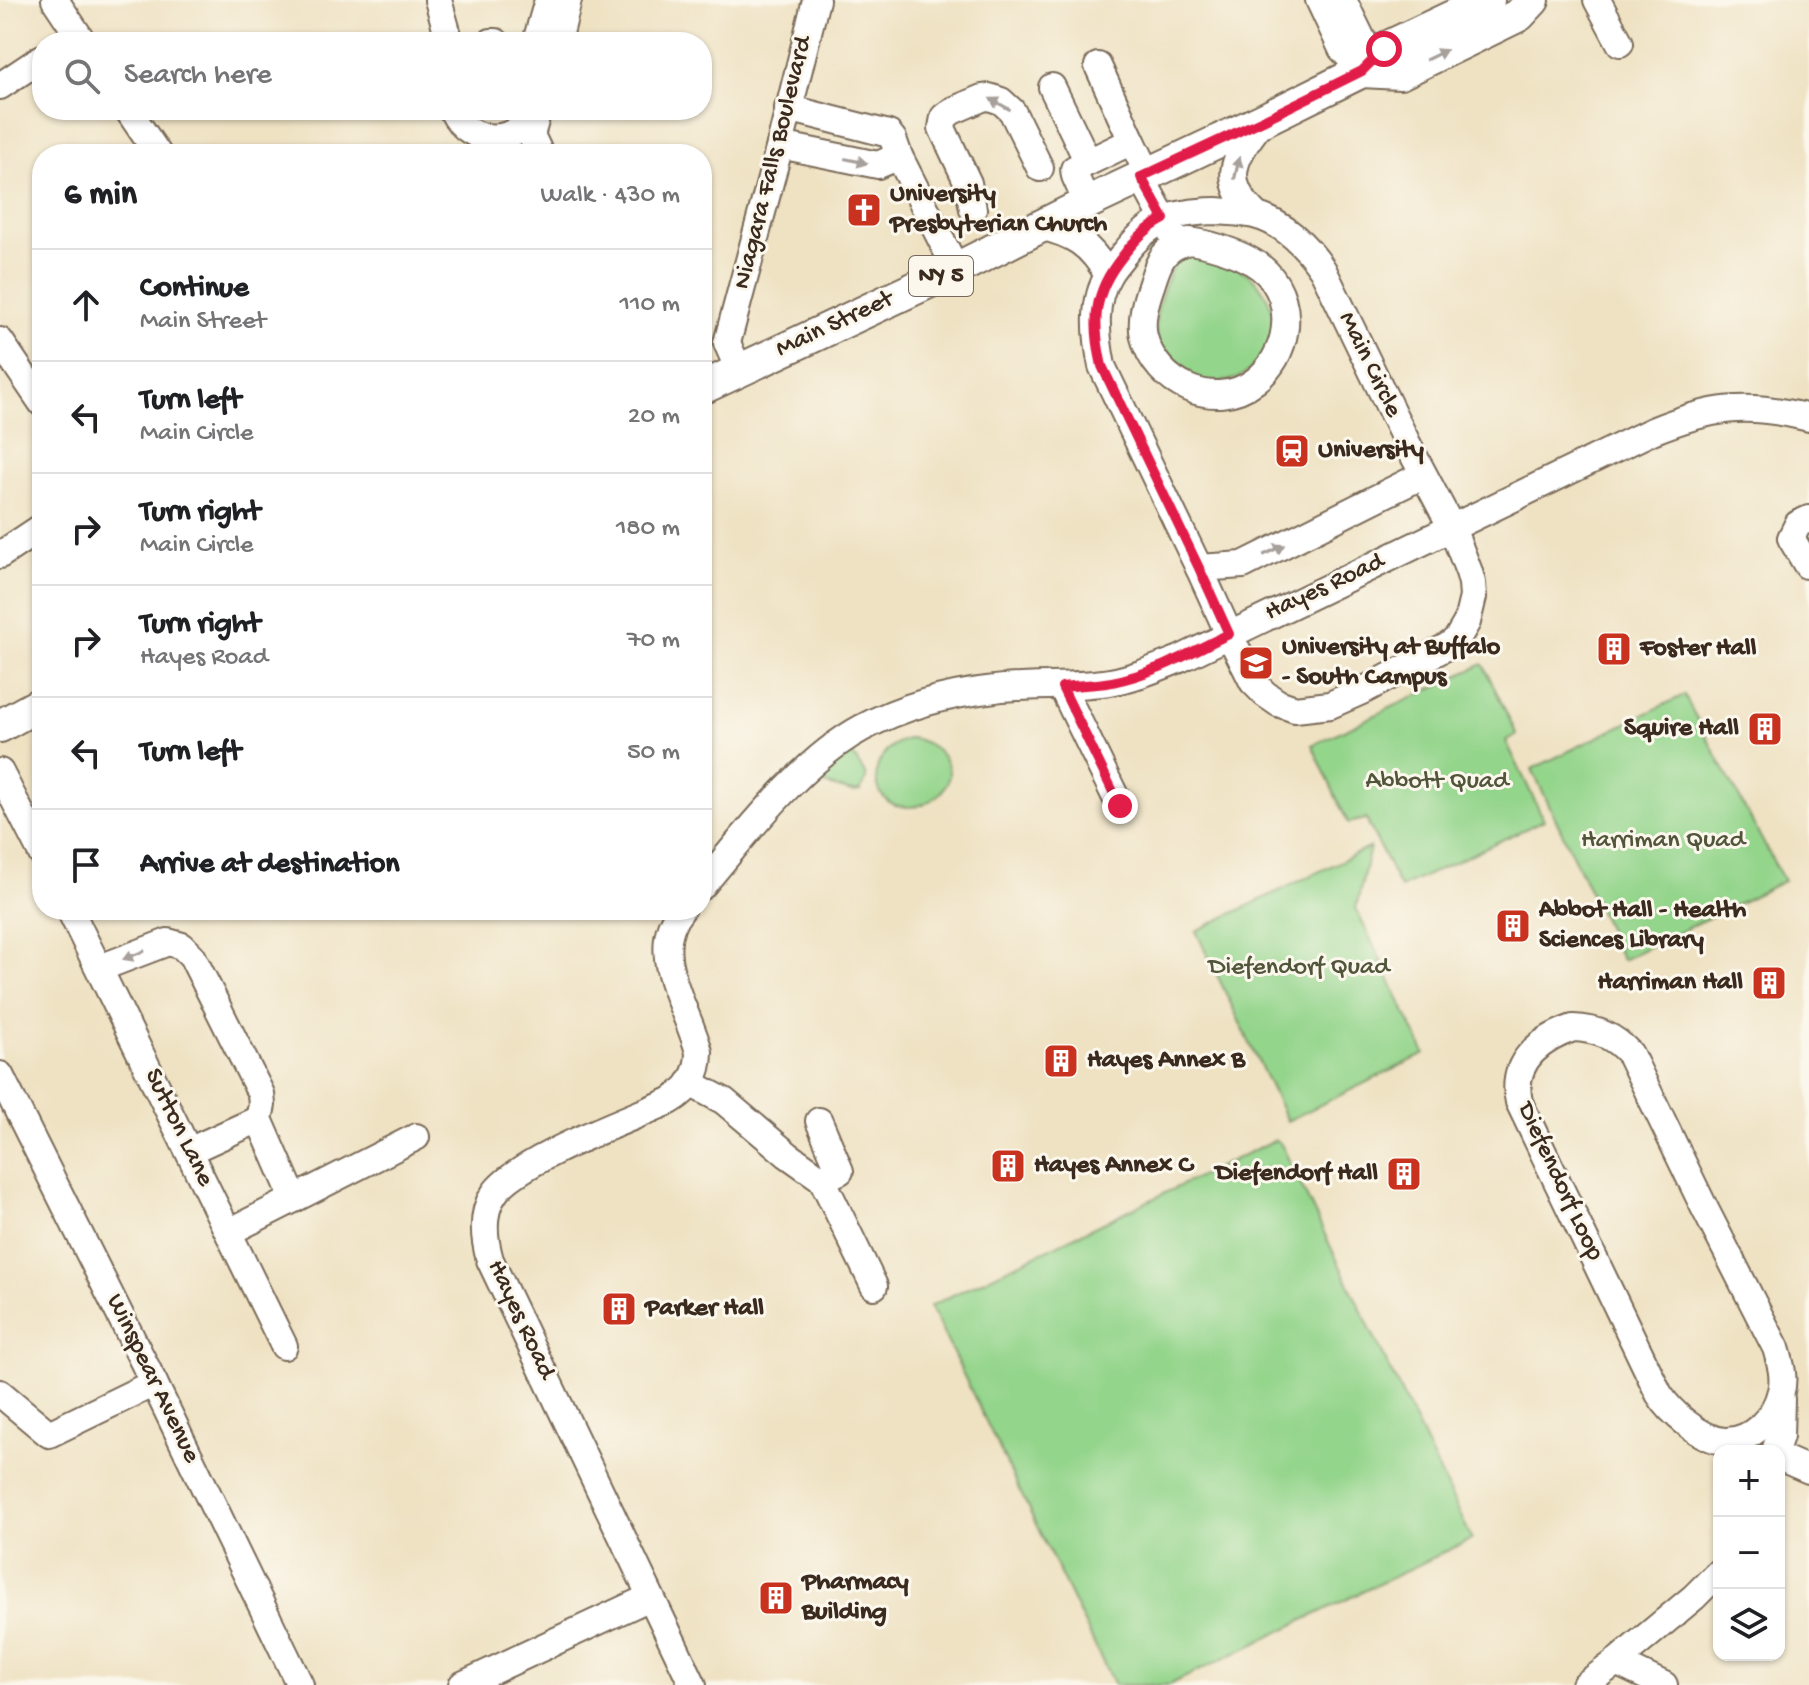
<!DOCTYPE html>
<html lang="en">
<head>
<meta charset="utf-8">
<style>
  body { margin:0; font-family:"Gochi Hand",sans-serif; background:#f6f6f6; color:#202124 }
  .controls { position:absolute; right:24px; bottom:24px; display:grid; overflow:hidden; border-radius:16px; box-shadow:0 2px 6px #0004 }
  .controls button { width:72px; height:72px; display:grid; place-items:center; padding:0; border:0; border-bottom:2px solid #e0e0e0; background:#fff; color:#202124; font:40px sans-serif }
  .stop { position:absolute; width:24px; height:24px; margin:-18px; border:6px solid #e11d48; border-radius:50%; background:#fff }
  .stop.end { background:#e11d48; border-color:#fff; box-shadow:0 2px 8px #0008 }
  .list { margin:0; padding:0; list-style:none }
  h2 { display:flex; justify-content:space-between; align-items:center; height:104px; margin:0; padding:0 32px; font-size:34px }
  h2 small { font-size:26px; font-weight:400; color:#757577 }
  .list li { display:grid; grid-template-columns:52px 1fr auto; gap:24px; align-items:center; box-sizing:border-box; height:112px; padding:0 32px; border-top:2px solid #e0e0e0 }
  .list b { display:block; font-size:30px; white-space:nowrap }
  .list p { margin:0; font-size:26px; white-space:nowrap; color:#757577 }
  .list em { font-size:26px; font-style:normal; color:#757577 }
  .icon { flex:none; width:44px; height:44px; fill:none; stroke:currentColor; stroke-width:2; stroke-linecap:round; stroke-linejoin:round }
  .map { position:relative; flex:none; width:1809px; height:1685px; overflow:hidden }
  .search { position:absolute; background:#fff; box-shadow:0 2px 6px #0004; left:32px; top:32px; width:680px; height:88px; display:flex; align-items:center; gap:20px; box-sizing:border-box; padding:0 28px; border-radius:32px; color:#757577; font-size:30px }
  .panel { position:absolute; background:#fff; box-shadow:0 2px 6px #0004; left:32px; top:144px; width:680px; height:776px; border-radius:32px }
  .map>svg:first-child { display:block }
  .green { fill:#94d58c; stroke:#688055; stroke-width:2 }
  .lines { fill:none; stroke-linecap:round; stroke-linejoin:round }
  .minor-casing { stroke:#7a6a58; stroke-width:30 }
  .major-casing { stroke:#7a6a58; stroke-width:36 }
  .minor { stroke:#fff; stroke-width:26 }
  .major { stroke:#fff; stroke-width:32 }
  .oneway { fill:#a79f9a }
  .route { stroke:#e11d48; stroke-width:10 }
  .labels { text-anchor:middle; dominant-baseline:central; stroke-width:6; stroke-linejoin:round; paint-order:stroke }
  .shield { fill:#fbf7ec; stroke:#75685c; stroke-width:2 }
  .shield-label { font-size:24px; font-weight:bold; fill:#3b2a1e }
  .street-label { font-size:26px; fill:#3b2a1e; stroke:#fbf7ec }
  .poi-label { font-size:26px; font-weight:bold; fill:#3b2a1e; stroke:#fbf7ec; text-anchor:start }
  .park-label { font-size:26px; fill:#51553a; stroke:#fbf7ec }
</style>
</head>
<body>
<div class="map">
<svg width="1809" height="1685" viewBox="0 0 1809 1685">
  <rect width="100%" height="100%" fill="#fbf7ec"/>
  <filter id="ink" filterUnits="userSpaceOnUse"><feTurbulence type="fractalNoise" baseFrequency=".0125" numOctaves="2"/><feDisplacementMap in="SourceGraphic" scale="16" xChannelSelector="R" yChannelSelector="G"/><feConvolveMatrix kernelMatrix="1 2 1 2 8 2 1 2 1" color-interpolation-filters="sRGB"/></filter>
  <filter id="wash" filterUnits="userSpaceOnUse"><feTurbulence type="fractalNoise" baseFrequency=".006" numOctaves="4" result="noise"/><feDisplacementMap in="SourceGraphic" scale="32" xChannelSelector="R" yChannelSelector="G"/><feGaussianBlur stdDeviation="1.8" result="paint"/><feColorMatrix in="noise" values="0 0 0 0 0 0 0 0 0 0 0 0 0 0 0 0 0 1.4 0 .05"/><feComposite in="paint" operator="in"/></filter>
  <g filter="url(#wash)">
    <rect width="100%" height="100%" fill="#efe2c3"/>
    <g class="green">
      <path d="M 1198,255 C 1214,260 1235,265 1249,275 C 1268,289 1282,323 1270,346 C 1268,351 1262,356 1258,360 C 1251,369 1246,375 1235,379 C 1224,383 1204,384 1193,379 C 1187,377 1169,360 1165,355 C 1162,351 1159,343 1157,338 C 1153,322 1158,306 1163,291 C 1171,269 1172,257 1198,255 Z"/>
      <path d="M 1483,664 L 1517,735 L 1506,741 L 1544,820 L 1400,888 L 1366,819 L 1348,823 L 1312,745 Z"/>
      <path d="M 1684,695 L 1784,881 L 1622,960 L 1532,769 Z"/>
      <path d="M 911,738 C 935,742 962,766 942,791 C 928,809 889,816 879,789 C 870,765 886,743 911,738 Z"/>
      <path d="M 849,749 L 866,775 L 866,779 L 860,791 L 852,792 L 813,781 L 838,755 Z"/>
      <path d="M 1370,847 L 1356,909 L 1425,1054 L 1287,1121 L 1196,931 Z"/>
      <path d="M 1275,1140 L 1280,1143 L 1283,1148 L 1472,1539 L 1169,1685 L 1114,1685 L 930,1306 Z"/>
    </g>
  </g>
  <g filter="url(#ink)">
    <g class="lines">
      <defs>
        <g id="minor">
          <path d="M 55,0 L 83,42"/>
          <path d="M 438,0 L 450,42"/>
          <path d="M 1319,0 L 1342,49 L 1362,71"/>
          <path d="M 1343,0 L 1362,39 L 1362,71"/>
          <path d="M 1597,0 L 1620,43"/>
          <path d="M 491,42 L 496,42"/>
          <path d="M 536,42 L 548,0"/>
          <path d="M 558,42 L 568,0"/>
          <path d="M 1098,66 L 1132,141"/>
          <path d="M 0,86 L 42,58"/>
          <path d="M 1052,87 L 1088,162"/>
          <path d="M 788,108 L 889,134 L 893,139 L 899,156"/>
          <path d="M 128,110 L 158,154"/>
          <path d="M 452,110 C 471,149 518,144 539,110"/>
          <path d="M 538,111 L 531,135 L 540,154"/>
          <path d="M 780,145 L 878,165 L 899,156 L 956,269"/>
          <path d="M 1141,177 L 1172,234"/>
          <path d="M 1087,203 L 1075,176 L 1074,169 L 1132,141 L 1148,174"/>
          <path d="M 973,209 L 968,183 L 942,128 L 944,117 L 952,111 L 982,98 L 989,97 L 1001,101 L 1012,111 L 1040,168"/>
          <path d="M 1216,211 C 1228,212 1242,212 1254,215 C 1283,222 1307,246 1323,270 L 1407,443 L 1452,528 L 1469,572 L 1472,583 L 1473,597 L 1467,622 L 1457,639 L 1448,646 L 1366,689 L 1330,705 L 1295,709 L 1278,703 L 1265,694 L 1253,682 L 1229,634 L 1199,568 L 1102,366 C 1096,336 1092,301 1109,274 C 1113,267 1119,261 1124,254 C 1151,219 1172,212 1216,211 Z"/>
          <path d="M 1256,215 C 1219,179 1234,157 1263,120"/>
          <path d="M 1039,226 C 1074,234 1090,244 1108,275"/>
          <path d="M 1189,241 C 1212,244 1251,256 1267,273 C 1297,305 1288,356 1255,381 C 1214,412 1156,384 1144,337 C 1140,319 1146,300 1152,283 C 1159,260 1164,247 1189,241 Z"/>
          <path d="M 0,341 L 42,403"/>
          <path d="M 739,370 L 727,343 L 780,145 L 816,0"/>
          <path d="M 1809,519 L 1798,524 L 1791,538 L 1807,565 L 1809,565"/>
          <path d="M 0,555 L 42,527"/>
          <path d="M 1199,568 L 1243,565 L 1423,475"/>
          <path d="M 1062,687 L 1120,806"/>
          <path d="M 0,772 L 42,854"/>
          <path d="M 702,886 C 746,834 801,761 862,728 C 903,706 949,694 995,689 C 1033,684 1072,688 1110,682 C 1134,678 1157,668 1180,659 L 1652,431 C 1711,407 1746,402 1809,418"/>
          <path d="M 70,910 L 284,1346"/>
          <path d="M 681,910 C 646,951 688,1008 699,1052 C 699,1074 689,1090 670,1101 C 630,1119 516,1160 494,1194 C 481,1213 484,1239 490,1260 L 693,1685"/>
          <path d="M 100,968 L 168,942 L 182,946 L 192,956 L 261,1094 L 262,1105 L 259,1119 L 294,1199"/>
          <path d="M 1573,1028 C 1597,1029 1614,1036 1630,1054 L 1704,1207 L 1776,1348 C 1780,1362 1785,1377 1781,1391 C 1775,1417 1752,1442 1724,1441 C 1701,1439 1671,1413 1659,1394 L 1519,1102 C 1510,1062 1539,1040 1573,1028 Z"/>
          <path d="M 0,1075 L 154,1383 L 300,1685"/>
          <path d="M 690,1083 L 724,1101 L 788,1155 L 822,1179 L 874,1286"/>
          <path d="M 819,1121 L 840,1171 L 822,1179"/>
          <path d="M 189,1151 L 259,1119"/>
          <path d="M 229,1232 L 416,1137"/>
          <path d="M 0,1393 L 49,1434 L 154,1383"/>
          <path d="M 1775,1451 L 1780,1436 L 1781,1399"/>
          <path d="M 1779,1457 L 1809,1470"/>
          <path d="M 1616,1662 L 1664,1685"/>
          <path d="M 462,1685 L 650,1597"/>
          <path d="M 1585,1685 L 1616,1662 L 1694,1597 L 1719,1572"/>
        </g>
        <g id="major">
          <path d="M 1362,71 L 1400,73 L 1519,15 L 1533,0"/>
          <path d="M 702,388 L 956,269 L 1087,203 L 1263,120 L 1362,71 L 1384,49 L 1488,0"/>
          <path d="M 0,726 L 42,703"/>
        </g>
      </defs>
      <use href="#minor" class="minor-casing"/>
      <use href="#major" class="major-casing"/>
      <use href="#minor" class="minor"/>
      <use href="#major" class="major"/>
    </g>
    <defs><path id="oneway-solid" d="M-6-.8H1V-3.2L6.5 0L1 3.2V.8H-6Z" transform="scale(2)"/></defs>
    <g class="oneway">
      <use href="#oneway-solid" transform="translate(1436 55) rotate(-26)"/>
      <use href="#oneway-solid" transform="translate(1000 104) rotate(-151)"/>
      <use href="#oneway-solid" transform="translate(856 161) rotate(12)"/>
      <use href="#oneway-solid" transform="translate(1237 168) rotate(-77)"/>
      <use href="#oneway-solid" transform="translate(1274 550) rotate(-26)"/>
      <use href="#oneway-solid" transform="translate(134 955) rotate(159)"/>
    </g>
  </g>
  <g class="lines" filter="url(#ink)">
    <path class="route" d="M 1120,806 L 1062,687 C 1079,685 1096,685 1112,682 C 1154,674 1191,652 1229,634 L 1199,568 L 1102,366 C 1092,322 1093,293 1122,257 C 1134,241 1145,229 1164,219 L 1141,177 L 1263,120 L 1362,71 L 1384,49"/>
  </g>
  <defs>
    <symbol id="church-square" viewBox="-11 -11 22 22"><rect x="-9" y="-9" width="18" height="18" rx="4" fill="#c8321e" stroke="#fbf7ec"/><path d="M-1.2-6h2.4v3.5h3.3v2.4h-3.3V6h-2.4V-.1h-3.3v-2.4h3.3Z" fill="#fff"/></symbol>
    <symbol id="station-square" viewBox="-11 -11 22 22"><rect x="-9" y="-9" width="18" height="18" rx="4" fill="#c8321e" stroke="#fbf7ec"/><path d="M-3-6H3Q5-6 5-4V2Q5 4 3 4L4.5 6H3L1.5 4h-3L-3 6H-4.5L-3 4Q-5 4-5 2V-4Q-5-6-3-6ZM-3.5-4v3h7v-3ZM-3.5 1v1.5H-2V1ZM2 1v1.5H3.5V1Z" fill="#fff"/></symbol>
    <symbol id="building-square" viewBox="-11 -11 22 22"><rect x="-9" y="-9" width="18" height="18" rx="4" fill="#c8321e" stroke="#fbf7ec"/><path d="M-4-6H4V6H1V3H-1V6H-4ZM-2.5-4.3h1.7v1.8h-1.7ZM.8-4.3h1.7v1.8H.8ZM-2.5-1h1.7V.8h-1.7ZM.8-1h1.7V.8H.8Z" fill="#fff"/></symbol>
    <symbol id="university-square" viewBox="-11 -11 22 22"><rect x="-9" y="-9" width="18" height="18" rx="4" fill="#c8321e" stroke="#fbf7ec"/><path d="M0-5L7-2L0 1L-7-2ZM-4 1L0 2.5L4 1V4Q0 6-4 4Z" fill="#fff"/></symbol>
  </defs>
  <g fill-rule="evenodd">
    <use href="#church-square" x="844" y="190" width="40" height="40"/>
    <use href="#station-square" x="1272" y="431" width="40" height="40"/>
    <use href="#building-square" x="1594" y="629" width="40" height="40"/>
    <use href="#university-square" x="1236" y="643" width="40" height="40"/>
    <use href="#building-square" x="1745" y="709" width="40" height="40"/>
    <use href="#building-square" x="1493" y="906" width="40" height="40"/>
    <use href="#building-square" x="1749" y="963" width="40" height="40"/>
    <use href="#building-square" x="1041" y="1041" width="40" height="40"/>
    <use href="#building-square" x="988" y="1146" width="40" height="40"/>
    <use href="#building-square" x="1384" y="1154" width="40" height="40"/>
    <use href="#building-square" x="599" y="1289" width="40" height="40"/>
    <use href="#building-square" x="756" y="1578" width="40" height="40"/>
  </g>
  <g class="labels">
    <rect class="shield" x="909" y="256" width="64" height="40" rx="6"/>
    <g class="shield-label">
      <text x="941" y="276">NY 5</text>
    </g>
    <g class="street-label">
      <text transform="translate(774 163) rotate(-76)">Niagara Falls Boulevard</text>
      <text transform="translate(835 325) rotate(-25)">Main Street</text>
      <text transform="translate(1369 365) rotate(64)">Main Circle</text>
      <text transform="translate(1325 588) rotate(-25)">Hayes Road</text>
      <text transform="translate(178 1128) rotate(64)">Sutton Lane</text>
      <text transform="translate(1559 1182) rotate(65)">Diefendorf Loop</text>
      <text transform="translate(520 1320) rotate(65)">Hayes Road</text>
      <text transform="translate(152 1379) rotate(64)">Winspear Avenue</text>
    </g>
    <g class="poi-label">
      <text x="890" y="195">University<tspan x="890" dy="30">Presbyterian Church</tspan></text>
      <text x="1318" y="451">University</text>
      <text x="1282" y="648">University at Buffalo<tspan x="1282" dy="30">- South Campus</tspan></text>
      <text x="1640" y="649">Foster Hall</text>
      <text x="1739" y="729" text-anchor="end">Squire Hall</text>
      <text x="1539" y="911">Abbot Hall - Health<tspan x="1539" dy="30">Sciences Library</tspan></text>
      <text x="1743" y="983" text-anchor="end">Harriman Hall</text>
      <text x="1087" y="1061">Hayes Annex B</text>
      <text x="1034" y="1166">Hayes Annex C</text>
      <text x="1378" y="1174" text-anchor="end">Diefendorf Hall</text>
      <text x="645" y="1309">Parker Hall</text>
      <text x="802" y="1583">Pharmacy<tspan x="802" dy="30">Building</tspan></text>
    </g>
    <g class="park-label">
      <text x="1437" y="782">Abbott Quad</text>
      <text x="1663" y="841">Harriman Quad</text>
      <text x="1299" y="968">Diefendorf Quad</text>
    </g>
  </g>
</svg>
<div class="controls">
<button>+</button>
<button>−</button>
<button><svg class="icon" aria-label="layers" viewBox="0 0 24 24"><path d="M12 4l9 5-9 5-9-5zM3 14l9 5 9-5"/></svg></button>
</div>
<div class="stop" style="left:1384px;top:49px"></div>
<div class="stop end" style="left:1120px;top:806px"></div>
<div class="search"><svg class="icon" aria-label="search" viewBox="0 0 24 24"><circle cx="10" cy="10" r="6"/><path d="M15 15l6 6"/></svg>Search here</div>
<section class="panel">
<h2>6 min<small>Walk · 430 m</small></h2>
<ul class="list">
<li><svg class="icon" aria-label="ahead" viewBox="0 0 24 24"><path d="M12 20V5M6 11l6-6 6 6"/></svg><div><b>Continue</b><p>Main Street</p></div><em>110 m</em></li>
<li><svg class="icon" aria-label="left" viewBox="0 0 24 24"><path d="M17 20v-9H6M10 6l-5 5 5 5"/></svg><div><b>Turn left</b><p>Main Circle</p></div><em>20 m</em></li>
<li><svg class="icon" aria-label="right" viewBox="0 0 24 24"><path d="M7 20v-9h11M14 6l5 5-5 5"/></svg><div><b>Turn right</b><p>Main Circle</p></div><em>180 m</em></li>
<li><svg class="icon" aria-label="right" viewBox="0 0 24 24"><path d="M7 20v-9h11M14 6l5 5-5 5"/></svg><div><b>Turn right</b><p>Hayes Road</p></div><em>70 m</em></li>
<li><svg class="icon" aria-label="left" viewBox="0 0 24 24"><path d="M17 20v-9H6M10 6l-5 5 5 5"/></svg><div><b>Turn left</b></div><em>50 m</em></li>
<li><svg class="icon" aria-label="arrive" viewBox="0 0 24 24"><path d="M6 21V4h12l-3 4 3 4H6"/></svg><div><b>Arrive at destination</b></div></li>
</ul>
</section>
</div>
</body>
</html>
